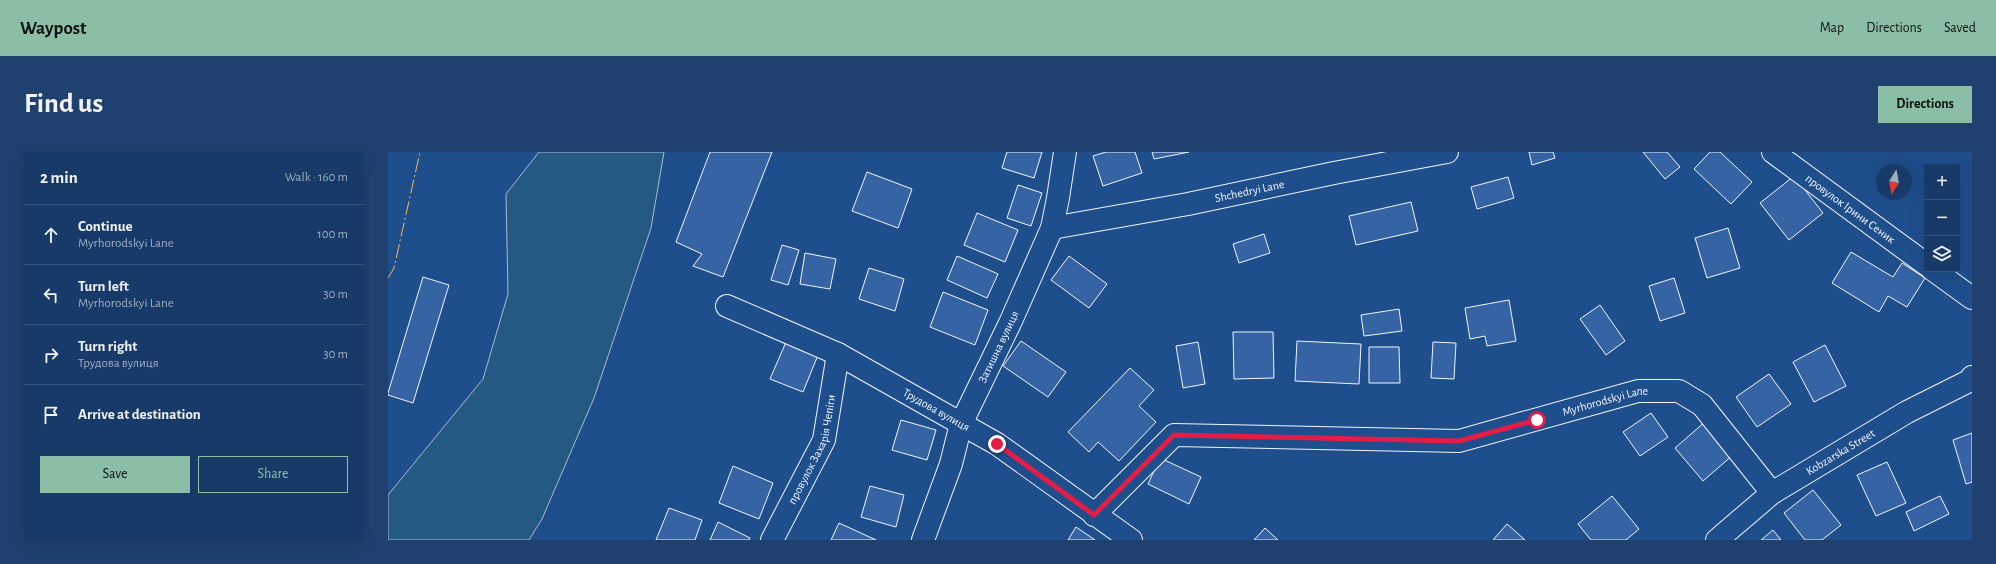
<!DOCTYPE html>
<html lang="en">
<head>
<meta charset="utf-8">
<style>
  body { margin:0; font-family:"Alegreya Sans",sans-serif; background:#20416f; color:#f1f3f6 }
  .controls { position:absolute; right:12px; top:12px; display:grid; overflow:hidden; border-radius:0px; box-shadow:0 4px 16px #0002 }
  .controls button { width:36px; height:36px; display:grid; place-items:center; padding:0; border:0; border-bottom:1px solid #36547d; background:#173a69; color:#f1f3f6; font:20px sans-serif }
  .compass { position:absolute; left:1488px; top:12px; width:36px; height:36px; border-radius:50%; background:#173a69; box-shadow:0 4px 16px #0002; rotate:191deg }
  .stop { position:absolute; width:12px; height:12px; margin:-9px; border:3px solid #e11d48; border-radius:50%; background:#fff }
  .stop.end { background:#e11d48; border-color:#fff; box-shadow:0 1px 4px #0008 }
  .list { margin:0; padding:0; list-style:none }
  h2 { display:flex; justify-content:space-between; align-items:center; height:52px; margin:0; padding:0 16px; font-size:17px }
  h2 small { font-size:13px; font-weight:400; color:#9eadc0 }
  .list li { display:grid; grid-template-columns:26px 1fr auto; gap:12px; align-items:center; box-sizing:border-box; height:60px; padding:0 16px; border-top:1px solid #36547d }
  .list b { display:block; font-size:15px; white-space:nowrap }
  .list p { margin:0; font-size:13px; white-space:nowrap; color:#9eadc0 }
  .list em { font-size:13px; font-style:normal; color:#9eadc0 }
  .actions { display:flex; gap:8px; padding:12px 16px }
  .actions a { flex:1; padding:9px 0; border:1px solid #8abfa5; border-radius:0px; text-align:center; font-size:14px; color:#8abfa5 }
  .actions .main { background:#8abfa5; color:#111 }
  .icon { flex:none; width:22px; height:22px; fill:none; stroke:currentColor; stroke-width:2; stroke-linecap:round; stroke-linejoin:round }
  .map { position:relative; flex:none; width:1584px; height:388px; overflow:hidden; border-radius:0px }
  header { display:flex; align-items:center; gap:24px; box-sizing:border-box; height:56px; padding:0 20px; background:#8abfa5; color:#111 }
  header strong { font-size:19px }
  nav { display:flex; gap:22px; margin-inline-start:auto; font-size:14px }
  .intro { display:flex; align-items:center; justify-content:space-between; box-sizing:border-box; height:96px; padding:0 24px }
  h1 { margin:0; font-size:28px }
  .button { padding:10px 18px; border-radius:0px; background:#8abfa5; color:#111; font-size:14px; font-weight:700 }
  main { display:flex; gap:24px; padding:0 24px }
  aside { flex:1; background:#173a69; border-radius:0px; box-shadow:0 4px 16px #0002 }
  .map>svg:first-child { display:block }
  .green { fill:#245a82; stroke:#a8bbd7 }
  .building { fill:#3563a3; stroke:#f2f6ff }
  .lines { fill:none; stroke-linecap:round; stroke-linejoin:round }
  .minor-casing { stroke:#f2f6ff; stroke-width:24 }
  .minor { stroke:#1f4e8c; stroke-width:22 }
  .power { stroke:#ffb74d; stroke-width:1; stroke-dasharray:14 3 2 3; stroke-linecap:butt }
  .route { stroke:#e11d48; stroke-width:5 }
  .labels { text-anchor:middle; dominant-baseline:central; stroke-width:3; stroke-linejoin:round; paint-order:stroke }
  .street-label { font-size:12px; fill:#f2f6ff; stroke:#1f4e8c }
</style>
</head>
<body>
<header>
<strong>Waypost</strong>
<nav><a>Map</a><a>Directions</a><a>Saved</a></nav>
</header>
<div class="intro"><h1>Find us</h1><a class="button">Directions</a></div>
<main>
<aside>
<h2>2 min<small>Walk · 160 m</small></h2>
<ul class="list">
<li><svg class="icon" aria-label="ahead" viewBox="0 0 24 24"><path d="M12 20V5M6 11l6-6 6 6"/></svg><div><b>Continue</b><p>Myrhorodskyi Lane</p></div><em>100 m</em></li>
<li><svg class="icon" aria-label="left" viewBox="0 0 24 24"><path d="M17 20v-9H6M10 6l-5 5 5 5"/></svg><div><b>Turn left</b><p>Myrhorodskyi Lane</p></div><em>30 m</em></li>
<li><svg class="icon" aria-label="right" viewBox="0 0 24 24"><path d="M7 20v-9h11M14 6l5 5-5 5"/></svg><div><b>Turn right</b><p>Трудова вулиця</p></div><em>30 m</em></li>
<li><svg class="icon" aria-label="arrive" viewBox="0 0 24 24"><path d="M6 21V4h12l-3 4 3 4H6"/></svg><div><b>Arrive at destination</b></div></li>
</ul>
<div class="actions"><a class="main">Save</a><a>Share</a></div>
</aside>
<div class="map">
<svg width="1584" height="388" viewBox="0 0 1584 388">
  <rect width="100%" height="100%" fill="#1f4e8c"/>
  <path class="green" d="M 151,0 L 276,0 L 263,76 L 206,246 L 154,367 L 141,388 L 0,388 L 0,343 L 95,227 L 120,142 L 118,42 Z"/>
  <g class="building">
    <path d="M 322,0 L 384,0 L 335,125 L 305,114 L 314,102 L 288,90 Z"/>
    <path d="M 619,0 L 654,0 L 646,26 L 614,16 Z"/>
    <path d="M 718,0 L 747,0 L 754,21 L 715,34 L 705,4 Z"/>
    <path d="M 764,0 L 801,0 L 766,7 Z"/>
    <path d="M 1141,0 L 1165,0 L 1167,6 L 1144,13 Z"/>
    <path d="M 1255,0 L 1279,0 L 1292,15 L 1277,27 Z"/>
    <path d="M 1322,0 L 1332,0 L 1364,30 L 1343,52 L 1306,17 Z"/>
    <path d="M 479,20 L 524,37 L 510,76 L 464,59 Z"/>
    <path d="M 1406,24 L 1435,61 L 1401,88 L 1372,51 Z"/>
    <path d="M 1120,25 L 1126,46 L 1089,57 L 1083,35 Z"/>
    <path d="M 630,33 L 654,41 L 643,74 L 619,66 Z"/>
    <path d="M 1023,50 L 1030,79 L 968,93 L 961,64 Z"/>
    <path d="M 589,61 L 630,78 L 617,110 L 576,93 Z"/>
    <path d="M 1340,76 L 1352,116 L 1319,126 L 1307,86 Z"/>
    <path d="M 876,82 L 882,101 L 851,111 L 845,92 Z"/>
    <path d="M 394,93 L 411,98 L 400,133 L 383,128 Z"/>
    <path d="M 1463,100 L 1505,125 L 1514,111 L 1537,126 L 1519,155 L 1500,144 L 1491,160 L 1444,131 Z"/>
    <path d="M 417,101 L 448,107 L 442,137 L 412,132 Z"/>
    <path d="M 569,104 L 610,122 L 599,146 L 559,128 Z"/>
    <path d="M 681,104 L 719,132 L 701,156 L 663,128 Z"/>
    <path d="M 481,116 L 516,127 L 507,159 L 471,147 Z"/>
    <path d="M 35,125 L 61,133 L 25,251 L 0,243 L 0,241 Z"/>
    <path d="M 1286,126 L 1297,161 L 1272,169 L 1261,134 Z"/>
    <path d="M 555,140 L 600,158 L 587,193 L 542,175 Z"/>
    <path d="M 1121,148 L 1128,189 L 1099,194 L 1097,184 L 1082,187 L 1077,156 Z"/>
    <path d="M 1212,153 L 1237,189 L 1218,203 L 1192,167 Z"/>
    <path d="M 1011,157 L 1014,179 L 976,184 L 973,163 Z"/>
    <path d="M 845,180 L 885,180 L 886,226 L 846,227 Z"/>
    <path d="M 633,189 L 678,220 L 660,245 L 615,214 Z"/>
    <path d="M 909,189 L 973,192 L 971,232 L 907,229 Z"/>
    <path d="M 398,190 L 430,203 L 415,240 L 382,227 Z"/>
    <path d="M 810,190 L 817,232 L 795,236 L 788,194 Z"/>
    <path d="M 1045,190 L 1068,191 L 1066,227 L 1043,226 Z"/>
    <path d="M 1437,193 L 1458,234 L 1426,250 L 1405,210 Z"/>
    <path d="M 981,195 L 1011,195 L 1012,231 L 981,231 Z"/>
    <path d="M 742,216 L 766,238 L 751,254 L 768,270 L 731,309 L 710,290 L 701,300 L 680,280 Z"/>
    <path d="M 1381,222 L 1403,252 L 1369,275 L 1348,245 Z"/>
    <path d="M 1263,261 L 1280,285 L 1252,304 L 1235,280 Z"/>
    <path d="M 513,268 L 548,278 L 539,308 L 504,298 Z"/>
    <path d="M 1318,269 L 1346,302 L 1315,329 L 1287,296 Z"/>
    <path d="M 1584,281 L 1584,330 L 1578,332 L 1565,288 Z"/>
    <path d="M 772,306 L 813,325 L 801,352 L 760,332 Z"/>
    <path d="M 1499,310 L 1518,351 L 1488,364 L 1469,323 Z"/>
    <path d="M 345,314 L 385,331 L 371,367 L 331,351 Z"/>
    <path d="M 482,334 L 516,343 L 508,375 L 473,365 Z"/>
    <path d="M 1425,338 L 1453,373 L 1434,388 L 1417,388 L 1396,361 Z"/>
    <path d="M 1224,344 L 1251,377 L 1238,388 L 1203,388 L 1190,372 Z"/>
    <path d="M 1552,344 L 1561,362 L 1526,379 L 1518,360 Z"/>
    <path d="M 281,356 L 314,368 L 307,388 L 268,388 Z"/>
    <path d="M 330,370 L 362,386 L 361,388 L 322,388 Z"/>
    <path d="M 451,371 L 488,388 L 443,388 Z"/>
    <path d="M 1119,372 L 1137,388 L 1105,388 Z"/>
    <path d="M 688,375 L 707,388 L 680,388 Z"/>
    <path d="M 877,376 L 890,388 L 866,388 Z"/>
    <path d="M 1385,378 L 1393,388 L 1373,388 Z"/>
  </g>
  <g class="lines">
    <defs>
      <g id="minor">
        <path id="s1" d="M 1385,0 L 1539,113"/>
        <path id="s2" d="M 664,76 L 800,52 L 946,21 L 1059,0"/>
        <path d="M 1544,117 L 1584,146"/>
        <path id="s3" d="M 339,154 L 450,202 L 609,292 L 743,388"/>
        <path id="s4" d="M 706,363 L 786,283 L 1071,289 L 1250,239 L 1291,239 L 1314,253 L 1384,341"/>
        <path id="s5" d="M 384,388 L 436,288 L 450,202"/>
        <path id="s6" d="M 535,388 L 563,312 L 573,272 L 623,169 L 664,76 L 670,46 L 677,0"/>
        <path id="s7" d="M 1329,388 L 1384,341 L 1519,260 L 1581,229 L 1584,225"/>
      </g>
    </defs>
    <use href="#minor" class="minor-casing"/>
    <use href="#minor" class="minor"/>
    <path class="power" d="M 0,126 L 6,116 L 32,0"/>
  </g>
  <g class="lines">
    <path class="route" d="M 609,292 L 706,363 L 786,283 L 1071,289 L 1149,268"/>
  </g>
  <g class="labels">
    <g class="street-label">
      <text stroke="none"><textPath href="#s2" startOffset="201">Shchedryi Lane</textPath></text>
      <text stroke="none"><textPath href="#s1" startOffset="96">провулок Ірини Сеник</textPath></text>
      <text stroke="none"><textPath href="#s6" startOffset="208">Затишна вулиця</textPath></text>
      <text stroke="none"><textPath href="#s4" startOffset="550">Myrhorodskyi Lane</textPath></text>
      <text stroke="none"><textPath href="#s3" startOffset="234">Трудова вулиця</textPath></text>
      <text stroke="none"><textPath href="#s5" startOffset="100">провулок Захарія Чепіги</textPath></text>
      <text stroke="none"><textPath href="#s7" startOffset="152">Kobzarska Street</textPath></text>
    </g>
  </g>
</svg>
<div class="controls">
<button>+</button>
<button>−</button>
<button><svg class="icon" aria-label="layers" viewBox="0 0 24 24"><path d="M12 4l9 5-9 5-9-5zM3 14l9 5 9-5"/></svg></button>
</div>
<svg class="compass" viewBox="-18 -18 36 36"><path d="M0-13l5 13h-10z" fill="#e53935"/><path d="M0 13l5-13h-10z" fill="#9eadc0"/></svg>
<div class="stop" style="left:1149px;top:268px"></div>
<div class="stop end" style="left:609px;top:292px"></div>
</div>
</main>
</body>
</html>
